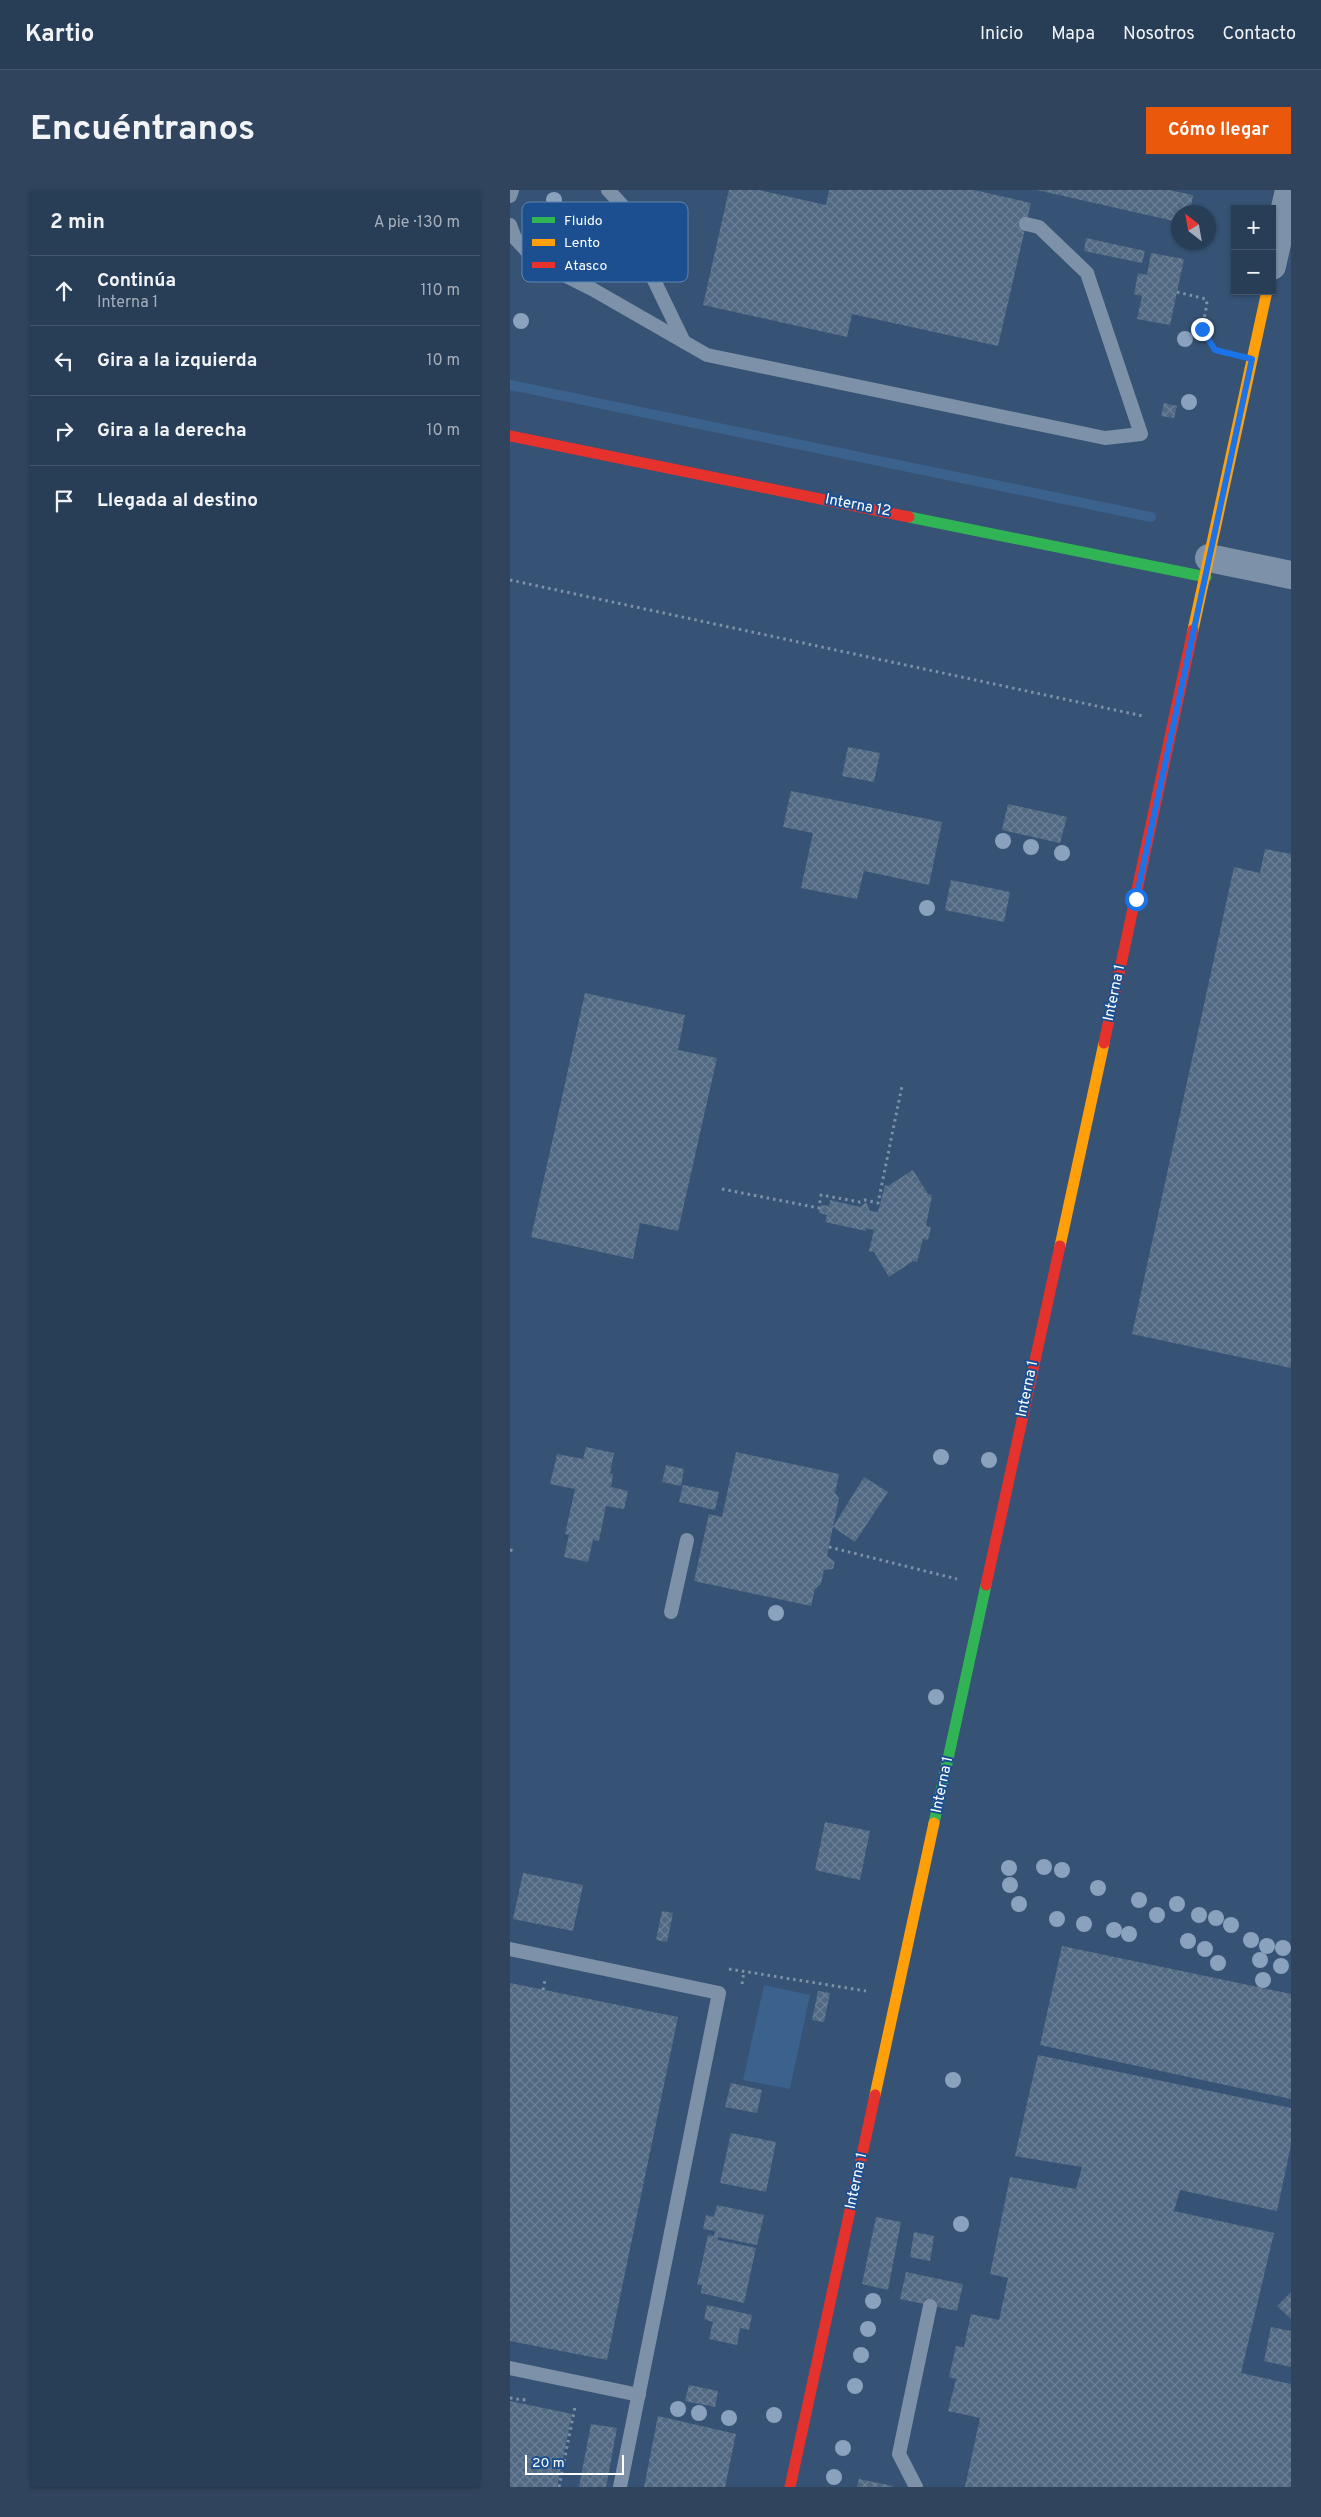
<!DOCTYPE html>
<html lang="es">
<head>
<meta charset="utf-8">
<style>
  body { margin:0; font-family:Overpass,sans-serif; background:#30455d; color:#f1f3f6 }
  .controls { position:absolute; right:15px; top:15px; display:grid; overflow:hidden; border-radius:0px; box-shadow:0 1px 4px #0004 }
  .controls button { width:45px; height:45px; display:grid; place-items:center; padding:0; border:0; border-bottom:1px solid #44576d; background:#283e57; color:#f1f3f6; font:25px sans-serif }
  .compass { position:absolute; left:661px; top:15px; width:45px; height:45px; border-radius:50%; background:#283e57; box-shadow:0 1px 4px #0004; rotate:329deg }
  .scale { position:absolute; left:15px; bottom:12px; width:99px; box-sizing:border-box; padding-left:5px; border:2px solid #fff; border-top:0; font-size:14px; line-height:18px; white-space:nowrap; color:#fff; -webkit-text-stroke:4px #1b4f8f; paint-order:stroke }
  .stop { position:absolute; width:15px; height:15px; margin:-11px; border:4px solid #1a73e8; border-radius:50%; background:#fff }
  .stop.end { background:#1a73e8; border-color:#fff; box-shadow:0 1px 5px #0008 }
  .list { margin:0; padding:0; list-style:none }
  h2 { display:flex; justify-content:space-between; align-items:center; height:65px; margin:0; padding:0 20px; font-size:21px }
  h2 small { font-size:16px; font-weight:400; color:#a5aeba }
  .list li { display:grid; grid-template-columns:32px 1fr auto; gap:15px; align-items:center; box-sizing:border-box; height:70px; padding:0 20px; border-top:1px solid #44576d }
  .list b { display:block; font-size:19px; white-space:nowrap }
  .list p { margin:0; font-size:16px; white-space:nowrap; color:#a5aeba }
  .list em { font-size:16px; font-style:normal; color:#a5aeba }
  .icon { flex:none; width:28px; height:28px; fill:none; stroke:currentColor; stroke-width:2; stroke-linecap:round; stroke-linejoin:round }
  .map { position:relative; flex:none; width:781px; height:2297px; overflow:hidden; border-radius:0px }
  header { display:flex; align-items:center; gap:30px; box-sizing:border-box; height:70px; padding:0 25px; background:#283e57; border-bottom:1px solid #44576d }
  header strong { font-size:24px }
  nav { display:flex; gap:28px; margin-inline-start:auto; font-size:18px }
  .intro { display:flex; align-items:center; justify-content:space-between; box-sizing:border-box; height:120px; padding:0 30px }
  h1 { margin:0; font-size:35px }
  .button { padding:12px 22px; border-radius:0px; background:#ea580c; color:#fff; font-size:18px; font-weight:700 }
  main { display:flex; gap:30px; padding:0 30px }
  aside { flex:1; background:#283e57; border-radius:0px; box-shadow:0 1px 4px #0004 }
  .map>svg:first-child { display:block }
  .water { fill:#3b618d }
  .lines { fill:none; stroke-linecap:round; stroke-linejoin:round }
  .stream { stroke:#3b618d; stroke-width:10 }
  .building { fill:url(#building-cross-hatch) }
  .path { stroke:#7d92a8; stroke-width:3; stroke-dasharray:2.5 4; stroke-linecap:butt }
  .lane { stroke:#7d92a8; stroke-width:14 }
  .street { stroke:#7d92a8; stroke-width:28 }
  .fast { stroke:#30b455; stroke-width:11 }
  .slow { stroke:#ff9f0a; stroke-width:11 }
  .jam { stroke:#e5322d; stroke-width:11 }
  .tree { fill:#8aa2be }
  .route { stroke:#1a73e8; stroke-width:6 }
  .labels { text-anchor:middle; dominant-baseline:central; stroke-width:4; stroke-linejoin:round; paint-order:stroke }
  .street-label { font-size:15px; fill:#fff; stroke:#1b4f8f }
  .key { fill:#1b4f8f; stroke:#5f84b1; stroke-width:1 }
  .key-label { font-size:14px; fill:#fff }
</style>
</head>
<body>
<header>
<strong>Kartio</strong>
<nav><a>Inicio</a><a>Mapa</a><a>Nosotros</a><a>Contacto</a></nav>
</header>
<div class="intro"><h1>Encuéntranos</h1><a class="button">Cómo llegar</a></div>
<main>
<aside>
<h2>2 min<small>A pie · 130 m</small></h2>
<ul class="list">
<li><svg class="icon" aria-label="ahead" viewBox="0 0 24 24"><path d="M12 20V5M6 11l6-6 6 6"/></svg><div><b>Continúa</b><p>Interna 1</p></div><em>110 m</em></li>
<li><svg class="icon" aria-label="left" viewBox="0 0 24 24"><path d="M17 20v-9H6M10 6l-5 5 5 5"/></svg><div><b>Gira a la izquierda</b></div><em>10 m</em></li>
<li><svg class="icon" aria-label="right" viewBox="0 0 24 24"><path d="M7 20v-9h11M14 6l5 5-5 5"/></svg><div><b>Gira a la derecha</b></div><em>10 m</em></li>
<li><svg class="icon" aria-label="arrive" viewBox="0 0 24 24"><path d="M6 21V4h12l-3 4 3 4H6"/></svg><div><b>Llegada al destino</b></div></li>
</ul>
</aside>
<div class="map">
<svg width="781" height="2297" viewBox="0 0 781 2297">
  <defs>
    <pattern id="building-cross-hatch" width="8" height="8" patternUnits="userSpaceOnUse" patternTransform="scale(1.25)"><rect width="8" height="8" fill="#526984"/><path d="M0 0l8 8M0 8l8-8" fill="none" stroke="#6c8096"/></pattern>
  </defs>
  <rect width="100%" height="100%" fill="#365274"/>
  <path class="water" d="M 254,1795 L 300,1805 L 280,1899 L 233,1890 Z"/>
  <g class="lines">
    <path class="stream" d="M 0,195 L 641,327"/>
  </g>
  <g class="building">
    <path d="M 219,0 L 249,0 L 316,15 L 319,0 L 464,0 L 521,13 L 488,156 L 342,124 L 337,147 L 193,115 Z"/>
    <path d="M 527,0 L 659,0 L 683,5 L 680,22 L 668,22 L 668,32 Z"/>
    <path d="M 576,48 L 635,61 L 632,73 L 574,61 Z"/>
    <path d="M 641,63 L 674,69 L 660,135 L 627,129 L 632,106 L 624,104 L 628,83 L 637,85 Z"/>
    <path d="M 654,213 L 667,216 L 664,228 L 651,226 Z"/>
    <path d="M 338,557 L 370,563 L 364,592 L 332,586 Z"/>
    <path d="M 281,601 L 432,632 L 419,695 L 354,681 L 347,709 L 291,698 L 303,643 L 273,637 Z"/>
    <path d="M 498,614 L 557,627 L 550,653 L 492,640 Z"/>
    <path d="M 755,659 L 781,664 L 781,1178 L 622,1144 L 724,677 L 750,683 Z"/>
    <path d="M 441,690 L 500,702 L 494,732 L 435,720 Z"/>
    <path d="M 75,803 L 175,825 L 168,860 L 207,868 L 168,1041 L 130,1033 L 123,1069 L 21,1047 Z"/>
    <path d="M 403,980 L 418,1004 L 422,1005 L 416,1036 L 421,1037 L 418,1050 L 413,1049 L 407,1072 L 403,1071 L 379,1087 L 364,1062 L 359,1061 L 364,1040 L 356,1038 L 356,1041 L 315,1032 L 317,1025 L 309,1023 L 311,1015 L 319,1016 L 320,1010 L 350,1017 L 356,1012 L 360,1021 L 368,1022 L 375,995 L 378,996 Z"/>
    <path d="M 76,1257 L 104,1263 L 100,1283 L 103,1284 L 101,1297 L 118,1301 L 114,1319 L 96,1316 L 89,1351 L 83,1350 L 78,1372 L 54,1367 L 59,1345 L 55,1344 L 65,1299 L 40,1294 L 47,1264 L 73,1269 Z"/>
    <path d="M 226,1262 L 329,1284 L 325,1303 L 329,1308 L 317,1366 L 325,1372 L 323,1379 L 314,1380 L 311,1394 L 305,1399 L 301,1416 L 184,1391 L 199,1324 L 212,1327 Z"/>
    <path d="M 156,1275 L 174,1279 L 171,1296 L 152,1292 Z"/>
    <path d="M 354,1287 L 378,1302 L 345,1352 L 323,1337 Z"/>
    <path d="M 173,1295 L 209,1302 L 205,1320 L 169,1312 Z"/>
    <path d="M 315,1632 L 360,1641 L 350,1690 L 305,1680 Z"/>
    <path d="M 13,1683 L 73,1695 L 63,1741 L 3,1729 Z"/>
    <path d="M 152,1721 L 163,1723 L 157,1752 L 146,1750 Z"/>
    <path d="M 552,1756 L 781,1804 L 781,1909 L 530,1855 Z"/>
    <path d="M 0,1793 L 168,1827 L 97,2170 L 0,2151 Z"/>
    <path d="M 308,1801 L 320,1803 L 314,1832 L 302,1830 Z"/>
    <path d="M 528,1865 L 781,1918 L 781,1955 L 767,2021 L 670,2000 L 664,2021 L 764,2043 L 731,2183 L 781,2194 L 781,2297 L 455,2297 L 470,2228 L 438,2221 L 446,2189 L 439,2187 L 446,2156 L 454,2157 L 461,2124 L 489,2130 L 498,2088 L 480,2084 L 500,1987 L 566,1999 L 572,1977 L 505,1966 Z"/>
    <path d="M 221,1893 L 252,1900 L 247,1923 L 215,1917 Z"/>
    <path d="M 221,1943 L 266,1952 L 256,2002 L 210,1993 Z"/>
    <path d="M 207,2015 L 254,2025 L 247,2055 L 208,2047 L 208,2050 L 246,2058 L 234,2113 L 191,2103 L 192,2095 L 187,2095 L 198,2045 L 204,2046 L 205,2041 L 193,2039 L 196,2025 L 204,2027 Z"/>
    <path d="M 366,2027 L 391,2032 L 378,2100 L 352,2094 Z"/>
    <path d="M 404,2042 L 424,2046 L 420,2071 L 400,2067 Z"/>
    <path d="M 396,2082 L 453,2094 L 447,2121 L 390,2109 Z"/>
    <path d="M 781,2102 L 781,2129 L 767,2116 Z"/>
    <path d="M 197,2115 L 242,2125 L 239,2140 L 230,2138 L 227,2155 L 199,2149 L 203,2132 L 194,2129 Z"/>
    <path d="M 761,2137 L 781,2141 L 781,2177 L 754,2171 Z"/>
    <path d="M 179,2195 L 208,2201 L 205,2217 L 175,2211 Z"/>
    <path d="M 0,2211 L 62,2224 L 47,2297 L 0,2297 Z"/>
    <path d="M 148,2226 L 226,2244 L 215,2297 L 134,2297 Z"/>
    <path d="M 81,2234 L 107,2238 L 96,2297 L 69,2297 Z"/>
    <path d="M 349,2289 L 383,2296 L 382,2297 L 347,2297 Z"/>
  </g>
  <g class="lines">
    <g class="path">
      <path d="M 667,102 L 696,109 L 697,114 L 692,139 L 705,160 L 713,162"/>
      <path d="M 0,390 L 633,526"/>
      <path d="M 212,999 L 309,1018 L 311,1005 L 350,1012 L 355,1010 L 368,1013 L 392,896"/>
      <path d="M 319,1357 L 447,1389"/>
      <path d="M 0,1360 L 5,1361"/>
      <path d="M 219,1779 L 356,1801"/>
      <path d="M 232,1794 L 234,1782"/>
      <path d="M 33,1800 L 35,1790"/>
      <path d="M 0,2208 L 13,2210 L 19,2208"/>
      <path d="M 49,2297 L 65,2217"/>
    </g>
    <g class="lane">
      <path d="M 98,0 L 112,15 L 141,84 L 174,152"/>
      <path d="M 0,6 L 2,0"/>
      <path d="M 0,35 L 5,48 L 26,71 L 82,99 L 197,165 L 595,248 L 631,244 L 577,83 L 529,37 L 516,34"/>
      <path d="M 161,1422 L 177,1350"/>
      <path d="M 0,1759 L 209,1803 L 110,2297"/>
      <path d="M 0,2178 L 129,2205"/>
      <path d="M 406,2297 L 389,2264 L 420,2116"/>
    </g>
    <g class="street">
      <path d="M 762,76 L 779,0"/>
      <path d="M 699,368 L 781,385"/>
    </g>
    <g class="fast">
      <path d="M 399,327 L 696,387"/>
      <path d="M 424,1633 L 476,1395"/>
    </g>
    <g class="slow">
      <path d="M 683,440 L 757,101"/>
      <path d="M 550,1056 L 594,853"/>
      <path d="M 365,1905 L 424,1633"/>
    </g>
    <g class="jam">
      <path d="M 0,246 L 399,327"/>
      <path d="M 594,853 L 683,440"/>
      <path d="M 476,1395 L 550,1056"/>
      <path d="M 280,2297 L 365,1905"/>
    </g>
  </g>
  <g class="tree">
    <circle cx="44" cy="10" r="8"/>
    <circle cx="11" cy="131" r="8"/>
    <circle cx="675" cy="149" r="8"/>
    <circle cx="679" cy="212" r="8"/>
    <circle cx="493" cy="651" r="8"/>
    <circle cx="521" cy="657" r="8"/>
    <circle cx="552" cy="663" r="8"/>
    <circle cx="417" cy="718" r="8"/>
    <circle cx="431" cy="1267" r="8"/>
    <circle cx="479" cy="1270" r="8"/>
    <circle cx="266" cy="1423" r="8"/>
    <circle cx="426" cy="1507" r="8"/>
    <circle cx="534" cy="1677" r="8"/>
    <circle cx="499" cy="1678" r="8"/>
    <circle cx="552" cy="1680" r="8"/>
    <circle cx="500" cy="1695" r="8"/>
    <circle cx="588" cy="1698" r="8"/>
    <circle cx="629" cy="1710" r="8"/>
    <circle cx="509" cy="1714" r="8"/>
    <circle cx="667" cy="1714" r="8"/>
    <circle cx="647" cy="1725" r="8"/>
    <circle cx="689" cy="1725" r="8"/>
    <circle cx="706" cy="1728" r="8"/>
    <circle cx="547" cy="1729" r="8"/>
    <circle cx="574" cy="1734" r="8"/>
    <circle cx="721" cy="1735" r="8"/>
    <circle cx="604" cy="1740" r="8"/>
    <circle cx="619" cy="1744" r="8"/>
    <circle cx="741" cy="1750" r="8"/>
    <circle cx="678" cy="1751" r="8"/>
    <circle cx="757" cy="1756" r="8"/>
    <circle cx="773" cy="1758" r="8"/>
    <circle cx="695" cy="1759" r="8"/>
    <circle cx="750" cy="1770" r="8"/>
    <circle cx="708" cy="1773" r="8"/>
    <circle cx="771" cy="1776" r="8"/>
    <circle cx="753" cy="1790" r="8"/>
    <circle cx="443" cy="1890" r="8"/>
    <circle cx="451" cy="2034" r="8"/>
    <circle cx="363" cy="2111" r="8"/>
    <circle cx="358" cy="2139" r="8"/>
    <circle cx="351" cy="2165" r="8"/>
    <circle cx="345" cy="2196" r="8"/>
    <circle cx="168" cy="2219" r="8"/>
    <circle cx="189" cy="2223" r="8"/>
    <circle cx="264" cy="2225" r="8"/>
    <circle cx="219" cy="2228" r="8"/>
    <circle cx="333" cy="2258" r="8"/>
    <circle cx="324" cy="2287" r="8"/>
  </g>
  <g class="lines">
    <path class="route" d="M 626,709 L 742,169 L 705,160 L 692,139"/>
  </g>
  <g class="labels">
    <g class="street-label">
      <text transform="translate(348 316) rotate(11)">Interna 12</text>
      <text transform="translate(605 803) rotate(-78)">Interna 1</text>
      <text transform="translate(518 1199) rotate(-78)">Interna 1</text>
      <text transform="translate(433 1595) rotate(-78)">Interna 1</text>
      <text transform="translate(347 1991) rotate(-78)">Interna 1</text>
    </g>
  </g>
  <rect x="12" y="12" width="166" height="80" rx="8" class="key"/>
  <rect x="22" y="27" width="23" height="6" fill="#30b455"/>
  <rect x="22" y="49" width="23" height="7" fill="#ff9f0a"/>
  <rect x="22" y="72" width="23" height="6" fill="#e5322d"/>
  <g class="key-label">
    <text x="54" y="35">Fluido</text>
    <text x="54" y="57">Lento</text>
    <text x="54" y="80">Atasco</text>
  </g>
</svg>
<div class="controls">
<button>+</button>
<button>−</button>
</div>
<svg class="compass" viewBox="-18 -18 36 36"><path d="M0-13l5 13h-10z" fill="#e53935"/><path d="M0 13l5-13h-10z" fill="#a5aeba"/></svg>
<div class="scale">20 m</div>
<div class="stop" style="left:626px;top:709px"></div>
<div class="stop end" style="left:692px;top:139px"></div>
</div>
</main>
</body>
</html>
